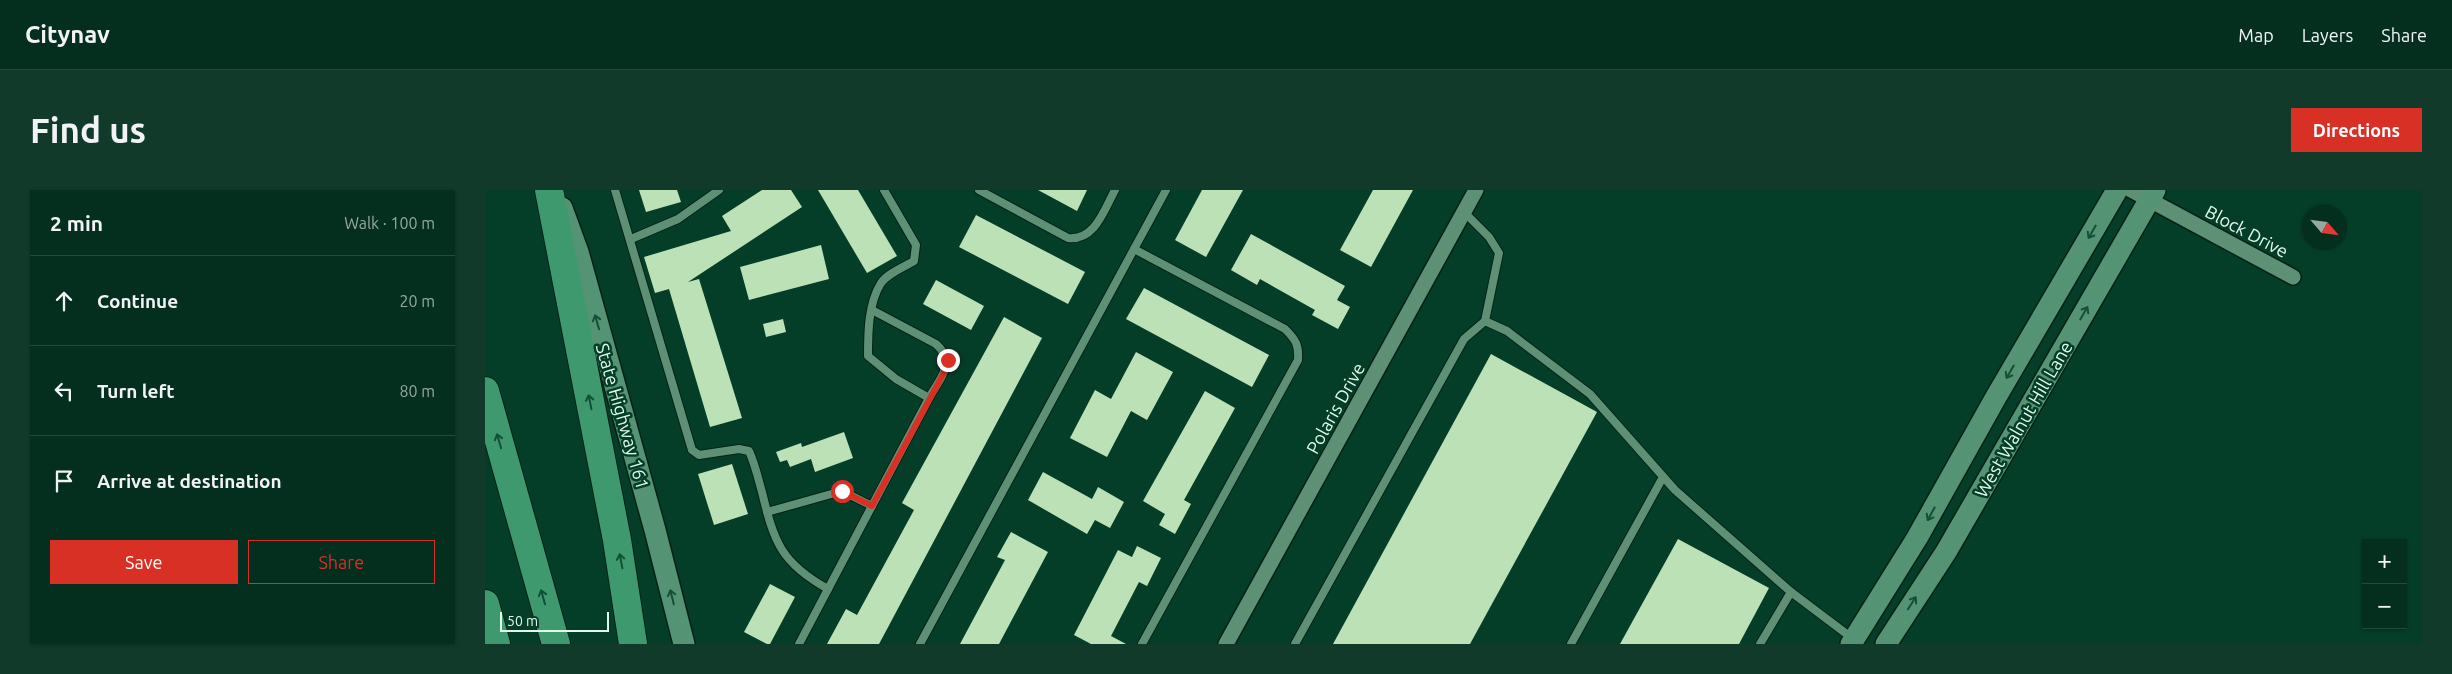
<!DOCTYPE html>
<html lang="en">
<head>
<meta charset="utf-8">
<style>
  body { margin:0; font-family:Ubuntu,sans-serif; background:#123a2b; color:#f1f3f6 }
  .controls { position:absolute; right:15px; bottom:15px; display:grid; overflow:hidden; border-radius:0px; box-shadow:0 1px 4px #0004 }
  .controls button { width:45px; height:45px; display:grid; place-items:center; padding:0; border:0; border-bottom:1px solid #254a3c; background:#042e1e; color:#f1f3f6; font:25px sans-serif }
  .compass { position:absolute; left:1817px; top:15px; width:45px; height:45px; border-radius:50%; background:#042e1e; box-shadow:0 1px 4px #0004; rotate:118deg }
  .scale { position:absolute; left:15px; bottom:12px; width:109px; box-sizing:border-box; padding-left:5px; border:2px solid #e0fbeb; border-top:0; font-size:14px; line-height:18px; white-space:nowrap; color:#e0fbeb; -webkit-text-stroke:4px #053e28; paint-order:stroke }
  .stop { position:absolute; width:15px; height:15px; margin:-11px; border:4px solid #d93025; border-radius:50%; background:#fff }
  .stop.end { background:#d93025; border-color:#fff; box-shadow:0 1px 5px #0008 }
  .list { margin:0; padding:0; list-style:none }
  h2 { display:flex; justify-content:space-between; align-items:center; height:65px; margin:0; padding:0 20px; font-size:21px }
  h2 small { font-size:16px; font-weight:400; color:#97a8a4 }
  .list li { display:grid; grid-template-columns:32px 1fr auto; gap:15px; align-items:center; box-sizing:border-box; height:90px; padding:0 20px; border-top:1px solid #254a3c }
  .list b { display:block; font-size:19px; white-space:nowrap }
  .list em { font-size:16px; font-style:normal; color:#97a8a4 }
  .actions { display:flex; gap:10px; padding:15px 20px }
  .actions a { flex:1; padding:11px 0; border:1px solid #d93025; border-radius:0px; text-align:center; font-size:18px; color:#d93025 }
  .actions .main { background:#d93025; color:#fff }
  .icon { flex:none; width:28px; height:28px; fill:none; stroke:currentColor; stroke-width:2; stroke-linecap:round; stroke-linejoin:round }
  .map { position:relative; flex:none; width:1937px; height:454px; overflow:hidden; border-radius:0px }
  header { display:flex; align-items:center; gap:30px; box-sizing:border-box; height:70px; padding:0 25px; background:#042e1e; border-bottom:1px solid #254a3c }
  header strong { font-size:24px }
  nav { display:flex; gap:28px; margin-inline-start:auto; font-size:18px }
  .intro { display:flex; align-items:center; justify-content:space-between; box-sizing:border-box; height:120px; padding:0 30px }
  h1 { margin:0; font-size:35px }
  .button { padding:12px 22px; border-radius:0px; background:#d93025; color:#fff; font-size:18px; font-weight:700 }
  main { display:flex; gap:30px; padding:0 30px }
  aside { flex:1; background:#042e1e; border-radius:0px; box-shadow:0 1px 4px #0004 }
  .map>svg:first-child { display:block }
  .building { fill:#bde1b7 }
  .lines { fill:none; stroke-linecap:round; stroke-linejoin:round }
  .lane-casing { stroke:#062115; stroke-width:10 }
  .street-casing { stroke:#062115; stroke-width:18 }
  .secondary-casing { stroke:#062115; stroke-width:24 }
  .highway-casing { stroke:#062115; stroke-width:30 }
  .lane { stroke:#5d9075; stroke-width:8 }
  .street { stroke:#5d9075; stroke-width:15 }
  .secondary { stroke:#549373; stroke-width:21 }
  .highway { stroke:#3e996f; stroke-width:28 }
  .oneway { stroke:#154f37 }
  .oneway2 { stroke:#105036 }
  .route { stroke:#d93025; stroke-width:6 }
  .labels { text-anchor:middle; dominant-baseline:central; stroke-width:5; stroke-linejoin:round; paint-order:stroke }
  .street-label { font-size:18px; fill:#e0fbeb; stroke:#053e28 }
</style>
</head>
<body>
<header>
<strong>Citynav</strong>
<nav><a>Map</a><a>Layers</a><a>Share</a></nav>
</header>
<div class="intro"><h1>Find us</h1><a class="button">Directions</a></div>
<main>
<aside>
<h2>2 min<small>Walk · 100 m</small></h2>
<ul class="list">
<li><svg class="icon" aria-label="ahead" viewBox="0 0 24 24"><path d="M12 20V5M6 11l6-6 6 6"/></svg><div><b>Continue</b></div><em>20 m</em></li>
<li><svg class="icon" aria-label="left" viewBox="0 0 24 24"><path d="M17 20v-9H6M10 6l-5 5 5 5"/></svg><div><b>Turn left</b></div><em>80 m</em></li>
<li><svg class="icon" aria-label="arrive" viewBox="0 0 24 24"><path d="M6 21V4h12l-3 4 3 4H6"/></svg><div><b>Arrive at destination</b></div></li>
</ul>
<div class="actions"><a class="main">Save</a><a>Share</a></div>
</aside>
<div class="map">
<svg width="1937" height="454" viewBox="0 0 1937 454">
  <rect width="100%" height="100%" fill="#053e28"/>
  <g class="building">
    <path d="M 154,0 L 192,0 L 196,12 L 161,22 Z"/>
    <path d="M 277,0 L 306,0 L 317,17 L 203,92 L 214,89 L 257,228 L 225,237 L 184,99 L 170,103 L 159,67 L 246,41 L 237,26 Z"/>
    <path d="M 333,0 L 373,0 L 412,66 L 382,83 Z"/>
    <path d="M 553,0 L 602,0 L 592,21 Z"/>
    <path d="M 717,0 L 758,0 L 721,67 L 690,50 Z"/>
    <path d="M 888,0 L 928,0 L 886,77 L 855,60 Z"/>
    <path d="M 491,25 L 600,82 L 583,114 L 474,57 Z"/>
    <path d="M 766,44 L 860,96 L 852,110 L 865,117 L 853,139 L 827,125 L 830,120 L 775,89 L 772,95 L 746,80 Z"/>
    <path d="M 336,55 L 344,89 L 264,110 L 255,77 Z"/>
    <path d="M 451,90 L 499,116 L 486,140 L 438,114 Z"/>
    <path d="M 659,98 L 784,165 L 767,197 L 641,129 Z"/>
    <path d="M 519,127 L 557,148 L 401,441 L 394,454 L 342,454 L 361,419 L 372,425 L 429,320 L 417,313 Z"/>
    <path d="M 298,129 L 301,142 L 281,147 L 278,134 Z"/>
    <path d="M 651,162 L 688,182 L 662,230 L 646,221 L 622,267 L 585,248 L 610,200 L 626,209 Z"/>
    <path d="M 1006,164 L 1112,222 L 985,454 L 848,454 Z"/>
    <path d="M 720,201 L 750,218 L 699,310 L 706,314 L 690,344 L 674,335 L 680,324 L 658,311 Z"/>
    <path d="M 359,242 L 368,268 L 330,282 L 326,269 L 305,277 L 302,270 L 295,272 L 291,262 L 316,253 L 317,257 Z"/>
    <path d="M 247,274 L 263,324 L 229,335 L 213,284 Z"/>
    <path d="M 558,282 L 607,309 L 613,297 L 639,312 L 625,338 L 610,330 L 602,344 L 543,310 Z"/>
    <path d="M 526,342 L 563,362 L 514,454 L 475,454 L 520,370 L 512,367 Z"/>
    <path d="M 1193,349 L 1284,398 L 1254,454 L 1135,454 Z"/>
    <path d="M 652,356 L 676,368 L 662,396 L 654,392 L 626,446 L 641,454 L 606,454 L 589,445 L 633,360 L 647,367 Z"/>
    <path d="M 285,394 L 310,407 L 285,454 L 282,454 L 259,442 Z"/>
  </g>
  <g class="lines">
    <defs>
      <g id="lane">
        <path d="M 130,0 L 207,260 L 214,265 L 254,259 L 264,261 C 270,274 273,288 277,302 C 289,352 296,373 343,399"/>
        <path d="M 494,0 L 583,48 C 610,51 619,20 630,0"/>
        <path d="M 979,22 L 1004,47 L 1014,63 L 1000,131"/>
        <path d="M 146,49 L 193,29 L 234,0"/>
        <path d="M 649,59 L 800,139 C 811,150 814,155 813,170 L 657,454"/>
        <path d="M 387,120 L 451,154 C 472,173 455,188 444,208"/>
        <path d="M 282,322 L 357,301 L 387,316"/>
        <path d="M 314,454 L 444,208 L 411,189 L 383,166 C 383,143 383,114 396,93 C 403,83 419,77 429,71 L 431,55 L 399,0"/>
        <path d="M 435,454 L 681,0"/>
        <path d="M 810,454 L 979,149 L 1000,131 L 1022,141 L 1105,204 L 1190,300 L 1306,402 L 1367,448"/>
        <path d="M 1086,454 L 1178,287"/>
        <path d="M 1275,454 L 1306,402"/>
      </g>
      <g id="street">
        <path d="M 1646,0 L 1808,87"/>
        <path d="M 741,454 L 991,0"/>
      </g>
      <g id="secondary">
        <path d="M 77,18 L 93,62 L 170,340 L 199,454"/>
        <path d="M 1366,454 L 1432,348 L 1511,207 L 1632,0"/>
        <path d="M 1401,454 L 1461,362 L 1670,0"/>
      </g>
      <g id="highway">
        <path d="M 64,0 L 132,350 L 148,454"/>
        <path d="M 0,201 L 71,454"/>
        <path d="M 0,414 L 11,454"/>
      </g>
    </defs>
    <use href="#lane" class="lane-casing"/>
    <use href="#street" class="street-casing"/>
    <use href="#secondary" class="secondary-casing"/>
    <use href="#highway" class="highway-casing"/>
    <use href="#lane" class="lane"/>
    <use href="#street" class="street"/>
    <use href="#secondary" class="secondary"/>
    <use href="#highway" class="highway"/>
  </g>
  <defs><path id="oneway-shaft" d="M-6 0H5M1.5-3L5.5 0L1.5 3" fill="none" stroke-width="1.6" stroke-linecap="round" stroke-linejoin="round" transform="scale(1.25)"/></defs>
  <g class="oneway">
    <use href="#oneway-shaft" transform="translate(1607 42) rotate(120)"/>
    <use href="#oneway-shaft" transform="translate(1599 123) rotate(-60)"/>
    <use href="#oneway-shaft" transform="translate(112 132) rotate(-106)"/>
    <use href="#oneway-shaft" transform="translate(1525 182) rotate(120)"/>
    <use href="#oneway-shaft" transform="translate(1446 324) rotate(119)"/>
    <use href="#oneway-shaft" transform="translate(187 407) rotate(-104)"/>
    <use href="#oneway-shaft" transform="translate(1427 413) rotate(-57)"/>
  </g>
  <g class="oneway2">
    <use href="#oneway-shaft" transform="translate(105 212) rotate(-101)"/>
    <use href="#oneway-shaft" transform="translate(14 251) rotate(-106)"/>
    <use href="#oneway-shaft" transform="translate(136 371) rotate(-101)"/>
    <use href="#oneway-shaft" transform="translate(58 407) rotate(-106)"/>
  </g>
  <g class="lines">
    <path class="route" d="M 357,301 L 387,316 L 462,177 L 463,170"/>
  </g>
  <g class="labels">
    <g class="street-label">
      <text transform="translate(1762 41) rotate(28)">Block Drive</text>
      <text transform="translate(850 218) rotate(-61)">Polaris Drive</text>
      <text transform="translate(138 226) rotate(74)">State Highway 161</text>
      <text transform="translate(1538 229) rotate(-60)">West Walnut Hill Lane</text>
    </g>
  </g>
</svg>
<div class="controls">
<button>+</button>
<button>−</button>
</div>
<svg class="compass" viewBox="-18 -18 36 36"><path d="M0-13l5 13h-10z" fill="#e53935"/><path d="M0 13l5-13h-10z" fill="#97a8a4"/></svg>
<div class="scale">50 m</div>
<div class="stop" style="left:357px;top:301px"></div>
<div class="stop end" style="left:463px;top:170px"></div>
</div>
</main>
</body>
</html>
